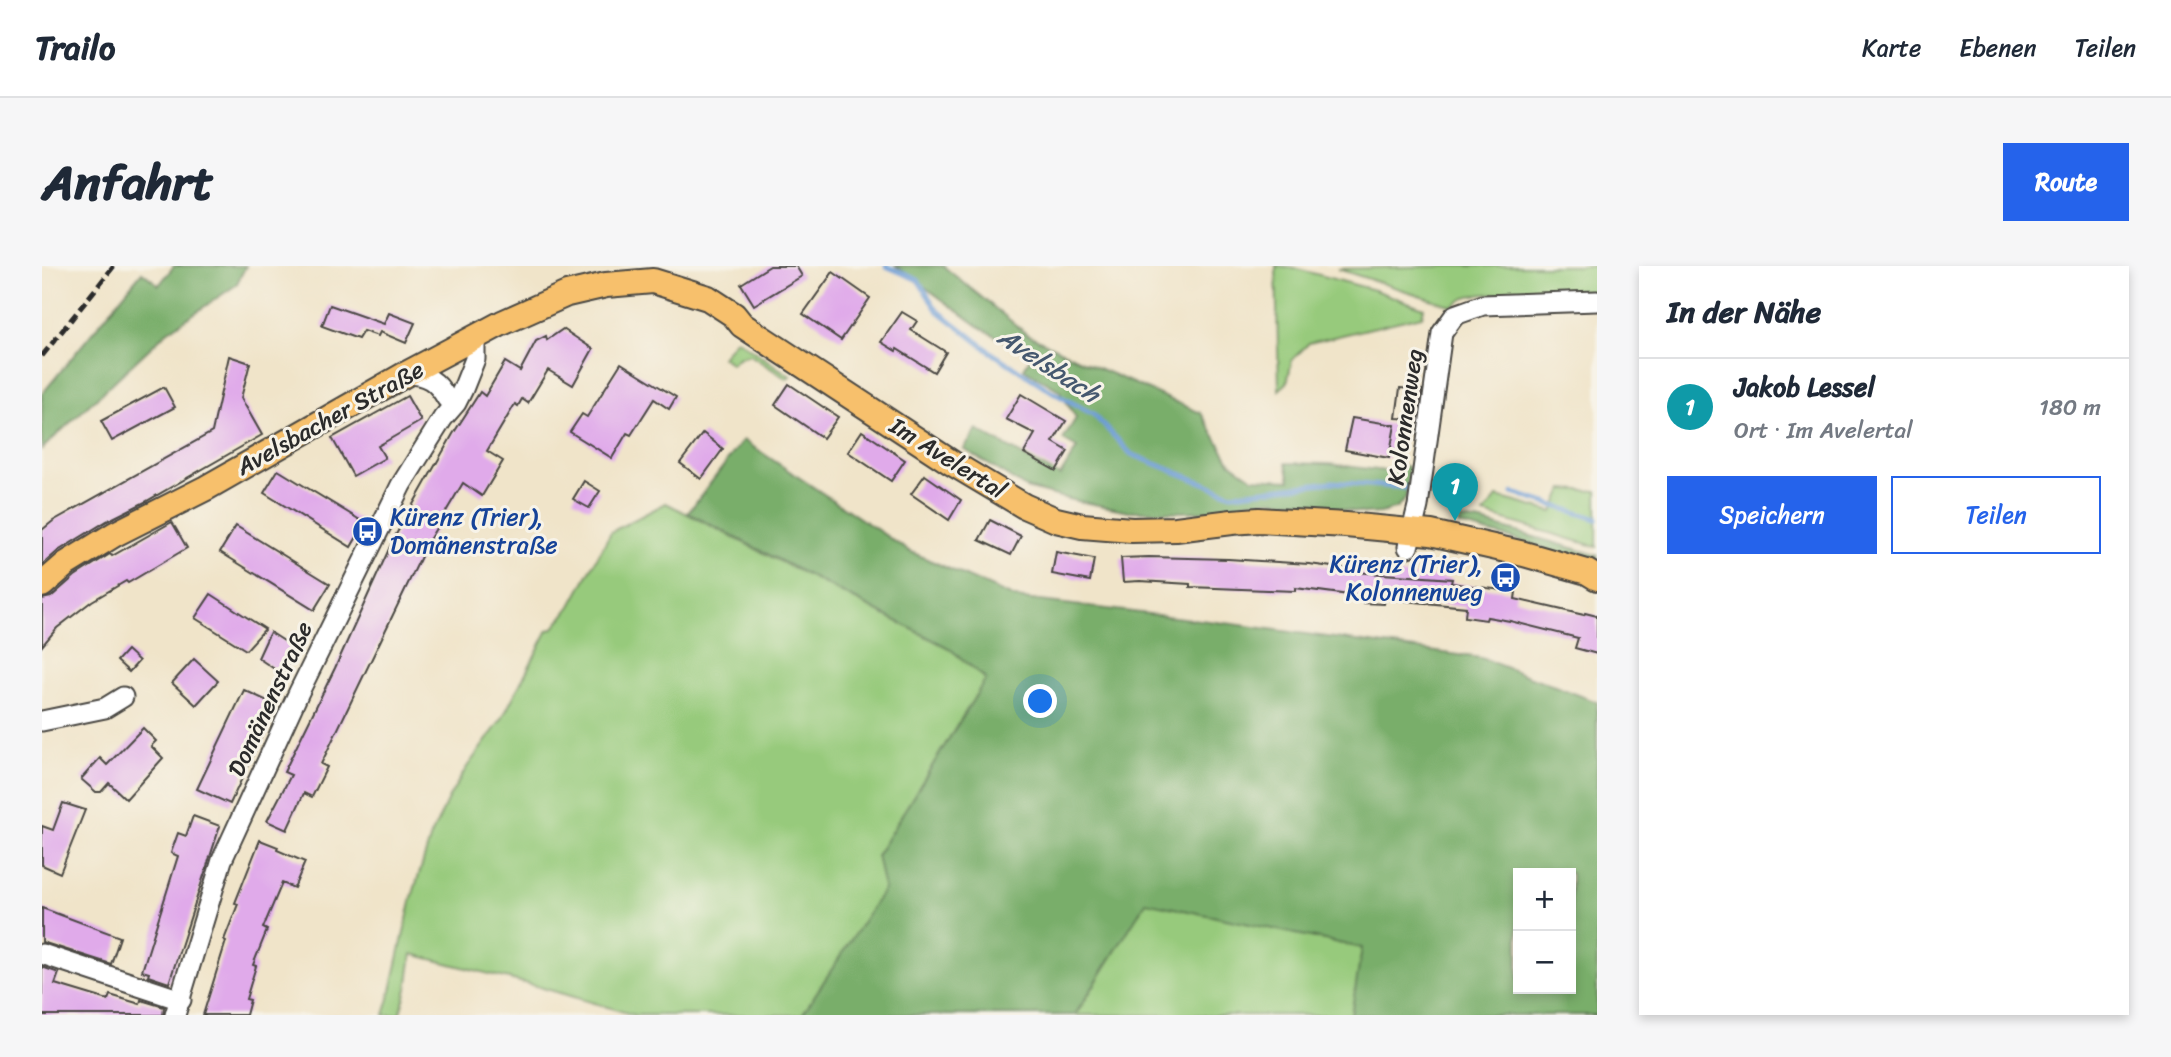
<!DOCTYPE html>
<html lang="de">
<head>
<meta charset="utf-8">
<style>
  body { margin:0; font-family:Sriracha,sans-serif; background:#f6f6f7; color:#1f2937 }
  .controls { position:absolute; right:21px; bottom:21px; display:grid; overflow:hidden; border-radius:0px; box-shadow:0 4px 10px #0003 }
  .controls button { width:63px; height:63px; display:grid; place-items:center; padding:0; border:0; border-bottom:2px solid #e0e1e3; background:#fff; color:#1f2937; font:35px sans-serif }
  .you { position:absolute; left:999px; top:436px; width:24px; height:24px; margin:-18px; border:5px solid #fff; border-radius:50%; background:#1a73e8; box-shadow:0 0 0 10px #1a73e833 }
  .badge { display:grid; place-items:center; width:46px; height:46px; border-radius:50%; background:#2563eb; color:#fff; font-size:23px; font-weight:700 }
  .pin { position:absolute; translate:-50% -58px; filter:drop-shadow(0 2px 4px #0008) }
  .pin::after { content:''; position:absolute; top:37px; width:24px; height:21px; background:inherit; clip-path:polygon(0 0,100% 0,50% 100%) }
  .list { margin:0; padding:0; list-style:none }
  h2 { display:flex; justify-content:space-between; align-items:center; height:91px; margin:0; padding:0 28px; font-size:30px }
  h2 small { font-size:23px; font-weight:400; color:#747a83 }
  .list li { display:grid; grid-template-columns:46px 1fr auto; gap:21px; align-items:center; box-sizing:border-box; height:98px; padding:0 28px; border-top:2px solid #e0e1e3 }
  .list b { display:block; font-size:26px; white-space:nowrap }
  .list p { margin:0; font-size:23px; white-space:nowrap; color:#747a83 }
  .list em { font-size:23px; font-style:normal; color:#747a83 }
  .actions { display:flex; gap:14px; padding:21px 28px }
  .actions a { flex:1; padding:16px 0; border:2px solid #2563eb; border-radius:0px; text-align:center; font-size:24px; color:#2563eb }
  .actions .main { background:#2563eb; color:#fff }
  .map { position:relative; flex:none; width:1555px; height:749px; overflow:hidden; border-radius:0px }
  header { display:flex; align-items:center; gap:42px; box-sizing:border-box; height:98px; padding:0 35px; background:#fff; border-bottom:2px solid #e0e1e3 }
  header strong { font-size:33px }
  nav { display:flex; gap:38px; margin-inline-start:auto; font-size:24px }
  .intro { display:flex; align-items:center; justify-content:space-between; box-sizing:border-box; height:168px; padding:0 42px }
  h1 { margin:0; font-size:49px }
  .button { padding:18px 32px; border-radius:0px; background:#2563eb; color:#fff; font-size:24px; font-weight:700 }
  main { display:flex; gap:42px; padding:0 42px }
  aside { flex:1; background:#fff; border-radius:0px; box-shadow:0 4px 10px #0003 }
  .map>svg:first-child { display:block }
  .green { fill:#97ca7b; stroke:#617a53; stroke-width:2 }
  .forest { fill:#79ae6b; stroke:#526c4b; stroke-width:2; fill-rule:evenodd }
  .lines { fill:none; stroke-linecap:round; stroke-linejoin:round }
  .stream { stroke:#6c9cd5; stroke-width:5 }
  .building { fill:#e0aaea }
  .minor-casing { stroke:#494743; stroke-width:23 }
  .major-casing { stroke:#494743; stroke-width:28 }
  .minor { stroke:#fff; stroke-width:19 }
  .major { stroke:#f7c06c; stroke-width:24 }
  .rail { stroke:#2b2b2b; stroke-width:5; stroke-dasharray:10 5; stroke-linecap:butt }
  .labels { text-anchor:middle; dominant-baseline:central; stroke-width:6; stroke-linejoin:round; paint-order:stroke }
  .street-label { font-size:24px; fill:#2b2b2b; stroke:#f7f3e8 }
  .transit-label { font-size:24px; fill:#164399; stroke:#f7f3e8; text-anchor:start }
  .water-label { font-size:26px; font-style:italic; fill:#45586f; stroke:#f7f3e8 }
</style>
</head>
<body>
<header>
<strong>Trailo</strong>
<nav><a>Karte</a><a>Ebenen</a><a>Teilen</a></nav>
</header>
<div class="intro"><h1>Anfahrt</h1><a class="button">Route</a></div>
<main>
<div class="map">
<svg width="1555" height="749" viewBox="0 0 1555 749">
  <rect width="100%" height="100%" fill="#f7f3e8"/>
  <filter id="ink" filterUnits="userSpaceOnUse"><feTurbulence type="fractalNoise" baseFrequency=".0143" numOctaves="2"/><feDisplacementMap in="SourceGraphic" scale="14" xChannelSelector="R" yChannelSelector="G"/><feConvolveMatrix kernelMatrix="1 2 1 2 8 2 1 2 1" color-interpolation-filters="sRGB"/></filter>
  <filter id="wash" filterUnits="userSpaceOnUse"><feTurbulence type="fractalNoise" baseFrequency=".00686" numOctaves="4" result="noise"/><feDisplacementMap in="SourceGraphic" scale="28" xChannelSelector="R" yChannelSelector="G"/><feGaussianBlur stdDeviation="1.57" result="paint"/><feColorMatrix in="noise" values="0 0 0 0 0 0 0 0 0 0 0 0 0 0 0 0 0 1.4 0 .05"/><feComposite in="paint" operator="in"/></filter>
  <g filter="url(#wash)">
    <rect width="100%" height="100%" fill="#f0e4c9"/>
    <g class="green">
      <path d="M 1234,0 L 1252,2 L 1332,24 L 1382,42 L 1380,50 L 1267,77 L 1250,94 L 1245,117 L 1237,124 Z"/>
      <path d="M 1404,0 L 1555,0 L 1555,26 L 1444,28 L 1427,30 L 1410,40 L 1296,3 Z"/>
      <path d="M 694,73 L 748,110 L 745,113 L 708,89 L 696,92 L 689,98 L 680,91 Z"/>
      <path d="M 1521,223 L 1555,225 L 1555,281 L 1442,248 L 1455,231 L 1511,246 Z"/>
      <path d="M 624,237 L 907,382 L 944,413 L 835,589 L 843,623 L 760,749 L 592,749 L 494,720 L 370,688 L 365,723 L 358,747 L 358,749 L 342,749 L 348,729 L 370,631 L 389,570 L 406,533 L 425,501 L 460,453 L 506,364 L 511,363 L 529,340 L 569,266 Z"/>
      <path d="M 1104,635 L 1321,682 L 1309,749 L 1034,749 Z"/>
    </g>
    <g class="forest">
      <path d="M 132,0 L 204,0 L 194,19 L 125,66 L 0,183 L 0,128 L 100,6 L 117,19 Z"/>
      <path d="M 854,0 L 901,0 L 985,68 L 1036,93 L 1159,147 L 1189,197 L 1211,212 L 1248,214 L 1244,197 L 1287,198 L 1344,205 L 1353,198 L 1367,201 L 1364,232 L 1355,242 L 1339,247 L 1325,248 L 1269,237 L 1229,234 L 1203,236 L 1182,245 L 1138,246 L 1087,245 L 1030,234 L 984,222 L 922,183 L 935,164 L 1018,210 L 1035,182 L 1021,174 L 1034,152 L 1017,124 L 982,103 L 989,90 L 939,62 Z"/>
      <path d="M 701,174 L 867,285 L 973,332 L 1191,358 L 1439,392 L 1555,436 L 1555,749 L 1309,749 L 1320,682 L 1104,636 L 1033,749 L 760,749 L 842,623 L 835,589 L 944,413 L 907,382 L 646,247 ZM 1476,607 L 1529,607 L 1529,723 L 1476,723 Z"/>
      <path d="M 1419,253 L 1440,256 L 1555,289 L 1555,300 L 1483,276 L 1417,259 Z"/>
    </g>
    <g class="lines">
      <g class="stream">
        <path d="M 844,0 L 876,14 L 895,44 L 950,87 L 1014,128 L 1051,148 L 1089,188 L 1189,228 L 1290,216 L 1366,222"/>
        <path d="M 1471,227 L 1555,253"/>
      </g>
    </g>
    <g id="blocks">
      <g class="building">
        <path d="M 728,0 L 754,0 L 760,10 L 712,39 L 699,18 Z"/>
        <path d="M 791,6 L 828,32 L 799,74 L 761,48 Z"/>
        <path d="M 288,39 L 342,58 L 347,47 L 373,57 L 364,77 L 338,66 L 336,70 L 321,65 L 316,73 L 280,60 Z"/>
        <path d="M 860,46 L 875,55 L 869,64 L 904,86 L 892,106 L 855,83 L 854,85 L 839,76 Z"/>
        <path d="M 521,63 L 551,83 L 531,119 L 506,104 L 486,137 L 480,133 L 476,140 L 473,138 L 445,185 L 461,195 L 440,230 L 421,217 L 387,274 L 279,498 L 285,501 L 270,531 L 262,527 L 245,564 L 225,555 L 249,509 L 242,506 L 293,402 L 352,272 L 411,168 L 438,126 L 443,130 L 463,96 L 478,105 L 494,75 L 504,70 L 505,74 Z"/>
        <path d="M 187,90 L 208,97 L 199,132 L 220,169 L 103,236 L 65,255 L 16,285 L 0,299 L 0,264 L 11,255 L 170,166 Z"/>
        <path d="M 579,97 L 634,131 L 627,143 L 612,133 L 589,169 L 585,167 L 570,192 L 528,166 L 540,148 L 545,151 Z"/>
        <path d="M 747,118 L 796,151 L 781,172 L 733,139 Z"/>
        <path d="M 122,121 L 133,141 L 70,175 L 59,155 Z"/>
        <path d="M 1358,122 L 1380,124 L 1376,153 L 1354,152 Z"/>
        <path d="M 979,128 L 1024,155 L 1011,176 L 1026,185 L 1014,205 L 982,187 L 993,168 L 964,153 Z"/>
        <path d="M 365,130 L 379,155 L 336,180 L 343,192 L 311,210 L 290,172 Z"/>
        <path d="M 1310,152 L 1353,159 L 1347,192 L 1303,184 Z"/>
        <path d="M 820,165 L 863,194 L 849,215 L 806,186 Z"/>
        <path d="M 661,167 L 681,183 L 659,213 L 638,197 Z"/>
        <path d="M 236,204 L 323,257 L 309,281 L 222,227 Z"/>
        <path d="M 883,209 L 919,234 L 907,254 L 869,228 Z"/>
        <path d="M 542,215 L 558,225 L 547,242 L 531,233 Z"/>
        <path d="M 948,254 L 979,270 L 969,289 L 937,274 Z"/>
        <path d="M 130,256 L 145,282 L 86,317 L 84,315 L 50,335 L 15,362 L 0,380 L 0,333 L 9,331 L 33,310 L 68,288 L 70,290 Z"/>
        <path d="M 194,260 L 288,318 L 272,344 L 178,286 Z"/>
        <path d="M 1014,286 L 1052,293 L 1048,315 L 1010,308 Z"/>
        <path d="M 1107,291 L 1186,293 L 1267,298 L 1313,304 L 1313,306 L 1410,313 L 1409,317 L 1474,326 L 1473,333 L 1542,349 L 1543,347 L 1555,350 L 1555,388 L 1533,382 L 1536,372 L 1468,355 L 1445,351 L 1444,354 L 1423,351 L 1424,341 L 1343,333 L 1342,338 L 1322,337 L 1322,331 L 1253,322 L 1253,325 L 1148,321 L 1148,318 L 1098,315 L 1081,316 L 1079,292 Z"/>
        <path d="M 169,328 L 223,363 L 204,384 L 153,352 Z"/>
        <path d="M 228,366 L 256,384 L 240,408 L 216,392 Z"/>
        <path d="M 85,384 L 97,395 L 87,406 L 75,395 Z"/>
        <path d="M 152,393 L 176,415 L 154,439 L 130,417 Z"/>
        <path d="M 202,424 L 234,439 L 188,538 L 155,523 Z"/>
        <path d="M 101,462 L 114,475 L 109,480 L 121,492 L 84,533 L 67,517 L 59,526 L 54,526 L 39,513 L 58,492 L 65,499 Z"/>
        <path d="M 21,537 L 43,544 L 18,607 L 0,599 L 0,560 L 11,564 Z"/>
        <path d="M 151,550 L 178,560 L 127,717 L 106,710 L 107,707 L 100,705 L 136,590 L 129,587 L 136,567 L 144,570 Z"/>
        <path d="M 218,574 L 236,581 L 235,584 L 263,596 L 252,622 L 240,617 L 221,662 L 225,664 L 211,699 L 214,700 L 204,733 L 208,734 L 204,749 L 161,749 L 184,675 L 182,674 L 196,638 L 193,637 Z"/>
        <path d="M 0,642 L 78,671 L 69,698 L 0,676 Z"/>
        <path d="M 0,701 L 17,707 L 13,718 L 66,734 L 68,729 L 98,738 L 99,734 L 122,741 L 121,749 L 0,749 Z"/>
      </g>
    </g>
  </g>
  <g filter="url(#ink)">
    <use href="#blocks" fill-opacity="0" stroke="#494743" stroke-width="2"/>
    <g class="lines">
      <defs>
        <g id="minor">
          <path d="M 364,108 C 385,108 395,115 405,133"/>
          <path d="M 1366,281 L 1376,240 L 1400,67 L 1413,49 L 1441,39 L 1555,35"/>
          <path d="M 0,455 L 63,442 L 81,431"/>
          <path d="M 0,688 L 139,734"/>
          <path d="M 133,749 L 180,594 L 257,426 L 359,219 L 401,152 L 414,137 L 421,123 L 433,93 L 433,73"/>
        </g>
        <path id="major" d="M 0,319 L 24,298 L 73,268 L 164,222 L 364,108 L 460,57 L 525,28 L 564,19 L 611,15 L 666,32 L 692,49 L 700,59 L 910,197 L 982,240 L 1014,254 L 1040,260 L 1090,264 L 1134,263 L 1190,256 L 1217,254 L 1304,259 L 1389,267 L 1482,288 L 1545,306 L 1555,312"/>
      </defs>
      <use href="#minor" class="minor-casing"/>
      <use href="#major" class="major-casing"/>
      <use href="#minor" class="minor"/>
      <use href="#major" class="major"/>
      <path class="rail" d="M 0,90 L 72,0"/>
    </g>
  </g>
  <defs>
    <symbol id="bus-disc" viewBox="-11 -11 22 22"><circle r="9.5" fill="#1a4fb4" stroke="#f7f3e8"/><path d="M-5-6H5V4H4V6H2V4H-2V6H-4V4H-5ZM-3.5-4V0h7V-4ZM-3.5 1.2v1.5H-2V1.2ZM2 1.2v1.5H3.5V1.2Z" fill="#fff"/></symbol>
  </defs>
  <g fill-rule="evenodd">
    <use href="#bus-disc" x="308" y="248" width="35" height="35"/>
    <use href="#bus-disc" x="1446" y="294" width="35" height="35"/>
  </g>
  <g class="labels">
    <g class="street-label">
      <text transform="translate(1363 151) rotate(-82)">Kolonnenweg</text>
      <text transform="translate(288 152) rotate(-29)">Avelsbacher Straße</text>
      <text transform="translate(906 192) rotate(32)">Im Avelertal</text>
      <text transform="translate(228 433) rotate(-65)">Domänenstraße</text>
    </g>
    <g class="transit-label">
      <text x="348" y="251">Kürenz (Trier),<tspan x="348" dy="28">Domänenstraße</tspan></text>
      <text x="1441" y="298" text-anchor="end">Kürenz (Trier),<tspan x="1441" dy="28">Kolonnenweg</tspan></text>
    </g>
    <g class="water-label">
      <text transform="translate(1007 99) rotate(33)">Avelsbach</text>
    </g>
  </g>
</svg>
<div class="controls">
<button>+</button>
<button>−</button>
</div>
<div class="you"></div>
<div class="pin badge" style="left:1413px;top:255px;background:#0f9aa8">1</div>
</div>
<aside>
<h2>In der Nähe<small></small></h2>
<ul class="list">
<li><span class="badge" style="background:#0f9aa8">1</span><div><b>Jakob Lessel</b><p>Ort · Im Avelertal</p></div><em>180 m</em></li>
</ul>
<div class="actions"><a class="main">Speichern</a><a>Teilen</a></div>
</aside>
</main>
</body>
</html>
